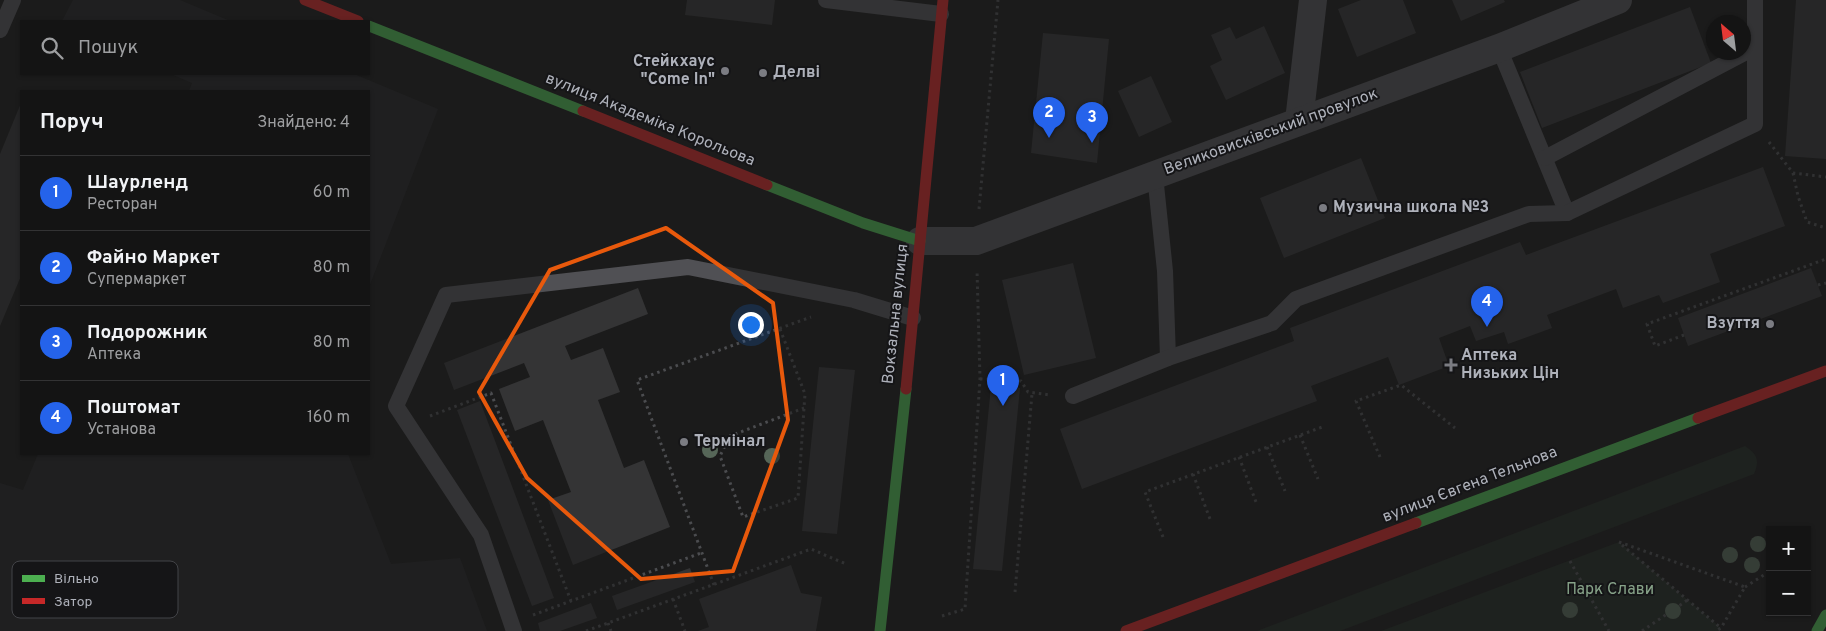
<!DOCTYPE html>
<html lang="uk">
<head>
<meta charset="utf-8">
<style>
  body { margin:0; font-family:Overpass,sans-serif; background:#1d1d1d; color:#f1f3f6 }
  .controls { position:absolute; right:15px; bottom:15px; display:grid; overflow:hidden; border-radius:0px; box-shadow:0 1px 4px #0004 }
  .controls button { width:45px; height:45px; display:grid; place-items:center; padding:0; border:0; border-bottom:1px solid #333334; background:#141414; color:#f1f3f6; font:25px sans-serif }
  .compass { position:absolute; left:1706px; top:15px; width:45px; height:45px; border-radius:50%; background:#141414; box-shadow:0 1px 4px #0004; rotate:332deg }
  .you { position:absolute; left:750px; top:324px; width:18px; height:18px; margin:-12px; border:4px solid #fff; border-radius:50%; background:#1a73e8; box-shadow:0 0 0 8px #1a73e833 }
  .badge { display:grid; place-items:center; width:32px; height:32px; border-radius:50%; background:#2563eb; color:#fff; font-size:16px; font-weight:700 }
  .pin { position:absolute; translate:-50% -41px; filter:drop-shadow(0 1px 2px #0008) }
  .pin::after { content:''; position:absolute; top:26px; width:18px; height:15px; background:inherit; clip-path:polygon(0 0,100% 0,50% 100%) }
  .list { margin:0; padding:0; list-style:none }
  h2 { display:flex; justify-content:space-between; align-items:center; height:65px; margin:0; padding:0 20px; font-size:21px }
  h2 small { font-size:16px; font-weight:400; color:#9d9ea0 }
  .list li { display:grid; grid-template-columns:32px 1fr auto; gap:15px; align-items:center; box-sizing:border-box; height:75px; padding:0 20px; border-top:1px solid #333334 }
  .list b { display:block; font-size:19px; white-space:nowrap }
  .list p { margin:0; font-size:16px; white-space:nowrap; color:#9d9ea0 }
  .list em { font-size:16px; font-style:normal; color:#9d9ea0 }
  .icon { flex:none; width:28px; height:28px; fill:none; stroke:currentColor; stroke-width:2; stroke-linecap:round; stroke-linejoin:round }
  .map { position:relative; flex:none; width:1826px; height:631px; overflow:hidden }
  .search { position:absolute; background:#141414; box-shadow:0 1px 4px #0004; left:20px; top:20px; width:350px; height:55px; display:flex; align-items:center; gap:12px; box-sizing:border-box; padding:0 18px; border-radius:0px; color:#9d9ea0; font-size:19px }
  .panel { position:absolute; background:#141414; box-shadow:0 1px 4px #0004; left:20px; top:90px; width:350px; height:365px; border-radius:0px }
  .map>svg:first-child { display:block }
  .built { fill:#252527 }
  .green { fill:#232a24 }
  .building { fill:#343435 }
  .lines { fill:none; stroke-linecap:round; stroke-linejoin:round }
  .path { stroke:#4b4c4f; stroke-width:3; stroke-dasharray:2.5 4; stroke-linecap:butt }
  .lane { stroke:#505054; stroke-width:16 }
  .street { stroke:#505054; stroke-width:28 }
  .fast { stroke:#4caf50; stroke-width:11 }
  .jam { stroke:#c62828; stroke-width:11 }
  .tree { fill:#566658 }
  .marked { fill:none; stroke:#e8590c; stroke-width:4; stroke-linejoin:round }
  .poi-dot { fill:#7b7c82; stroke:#151517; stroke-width:2 }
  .labels { text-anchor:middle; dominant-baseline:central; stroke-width:4; stroke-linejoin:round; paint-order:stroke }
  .poi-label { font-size:16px; font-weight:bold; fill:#aeb1ba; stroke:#151517; text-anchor:start }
  .street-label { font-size:16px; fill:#aeb1ba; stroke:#151517 }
  .park-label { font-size:16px; fill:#87a389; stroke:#151517 }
  .key { fill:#151517; stroke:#434448; stroke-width:1 }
  .key-label { font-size:14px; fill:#aeb1ba }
</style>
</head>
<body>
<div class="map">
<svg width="1826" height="631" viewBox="0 0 1826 631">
  <rect width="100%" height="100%" fill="#1b1b1b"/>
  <g class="built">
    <path d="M 73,0 L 180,0 L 230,21 L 62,21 Z"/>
    <path d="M 171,74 L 354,74 L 438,109 L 369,287 L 369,91 L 189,91 L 192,83 Z"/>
    <path d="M 38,454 L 348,454 L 391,564 L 460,558 L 487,631 L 0,631 L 0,483 L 23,490 Z"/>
  </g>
  <g class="green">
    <path d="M 1745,446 C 1757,454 1760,460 1754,474 L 1340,631 L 1257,631 Z"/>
    <path d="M 1619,542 L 1721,628 L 1719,631 L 1381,631 Z"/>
  </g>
  <g class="building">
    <path d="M 687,0 L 775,0 L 772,25 L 685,15 Z"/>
    <path d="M 1361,0 L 1403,0 L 1416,33 L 1357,57 L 1338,9 Z"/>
    <path d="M 1452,0 L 1504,0 L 1505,2 L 1461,21 Z"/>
    <path d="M 1796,0 L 1826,0 L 1826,159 L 1785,156 Z"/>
    <path d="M 1690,7 L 1711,63 L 1542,128 L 1520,72 Z"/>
    <path d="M 1264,26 L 1285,73 L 1226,100 L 1210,66 L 1222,60 L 1211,35 L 1230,27 L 1236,39 Z"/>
    <path d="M 1043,33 L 1109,39 L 1097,163 L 1031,153 Z"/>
    <path d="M 1151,76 L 1172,122 L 1139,137 L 1118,91 Z"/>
    <path d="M 21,103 L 21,276 L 0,326 L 0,154 Z"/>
    <path d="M 1361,158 L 1385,218 L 1284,258 L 1260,198 Z"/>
    <path d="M 1763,167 L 1785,226 L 1710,254 L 1720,282 L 1663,303 L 1659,295 L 1623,308 L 1616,289 L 1547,315 L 1552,328 L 1508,344 L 1504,332 L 1476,341 L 1470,326 L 1439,338 L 1449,366 L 1399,385 L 1388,357 L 1311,386 L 1317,401 L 1082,489 L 1060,429 L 1294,341 L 1290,328 L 1520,242 L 1526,255 Z"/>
    <path d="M 1073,263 L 1096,358 L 1024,375 L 1002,280 Z"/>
    <path d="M 1811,268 L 1822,296 L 1688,346 L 1678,318 Z"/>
    <path d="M 638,288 L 648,314 L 565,346 L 571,360 L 603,348 L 620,392 L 598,400 L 624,468 L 644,460 L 670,527 L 573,565 L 548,500 L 571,492 L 543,420 L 515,431 L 499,389 L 530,377 L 524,363 L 454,390 L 444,363 Z"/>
    <path d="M 819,367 L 855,370 L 837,534 L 802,531 Z"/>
    <path d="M 991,386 L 1020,388 L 1002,571 L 973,569 Z"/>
    <path d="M 480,401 L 554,598 L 532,606 L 457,410 Z"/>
    <path d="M 791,565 L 801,593 L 822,597 L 816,631 L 698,631 L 709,627 L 699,599 Z"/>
    <path d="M 690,568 L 695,582 L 617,610 L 612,596 Z"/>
    <path d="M 591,603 L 597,618 L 560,631 L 540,631 L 538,623 Z"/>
  </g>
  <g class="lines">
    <g class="path">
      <path d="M 1769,142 L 1793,173 L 1826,177"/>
      <path d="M 1793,173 L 1798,196 L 1807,222 L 1826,228"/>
      <path d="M 979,209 L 998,0"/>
      <path d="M 1818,285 L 1826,283"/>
      <path d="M 780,329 L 805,394 L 804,408 L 798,498 L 743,517 L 720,456 L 730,436 L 804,408"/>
      <path d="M 1684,335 L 1655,346 L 1647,324 L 1826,259"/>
      <path d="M 980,379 L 1021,381 L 1028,392 L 1050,395"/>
      <path d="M 430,416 L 491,393 L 571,601"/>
      <path d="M 1300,435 L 1318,479"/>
      <path d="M 1267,447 L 1285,491"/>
      <path d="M 1239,457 L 1256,502"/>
      <path d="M 1380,457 L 1356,401 L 1401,385 L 1455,428"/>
      <path d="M 1193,474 L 1210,519"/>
      <path d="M 1163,537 L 1145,492 L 1325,426"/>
      <path d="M 1619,542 L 1745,587 L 1721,628 L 1716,631"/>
      <path d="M 1622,545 L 1721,628"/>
      <path d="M 1570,561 L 1609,631"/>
      <path d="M 714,585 L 637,380 L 811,317"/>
      <path d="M 1745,587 L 1770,571"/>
      <path d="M 1015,592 L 1032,394"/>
      <path d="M 673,599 L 685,631"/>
      <path d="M 533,615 L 701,553"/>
      <path d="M 942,616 L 965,609 L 980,379 L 977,270"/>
      <path d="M 608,623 L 611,631"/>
      <path d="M 586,631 L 811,549 L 846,564"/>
      <path d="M 1642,631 L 1689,599"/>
    </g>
    <g class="lane">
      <path d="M 826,0 L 941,14"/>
      <path d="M 0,30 L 13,0"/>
      <path d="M 1499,48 L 1567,213"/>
      <path d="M 1545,158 L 1754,48"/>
      <path d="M 1155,175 L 1165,271 L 1168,358"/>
      <path d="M 1073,396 L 1168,358 L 1272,323 L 1296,299 L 1529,214 L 1567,213 L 1755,124 L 1755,0"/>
      <path d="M 514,631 L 481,535 L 396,406 L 446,295 L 688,267 L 854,300 L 913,318"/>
    </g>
    <g class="street">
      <path d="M 1299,121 L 1313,0"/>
      <path d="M 920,241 L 976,241 L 1499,48 L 1618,0"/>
    </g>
    <g class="fast">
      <path d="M 369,26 L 583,111"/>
      <path d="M 767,185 L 863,223 L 920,241"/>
      <path d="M 1416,523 L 1698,418"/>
      <path d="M 880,631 L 906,389"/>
      <path d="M 1817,631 L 1826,615"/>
    </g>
    <g class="jam">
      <path d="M 305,0 L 358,21"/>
      <path d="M 583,111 L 767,185"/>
      <path d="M 906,389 L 943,0"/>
      <path d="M 1698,418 L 1826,371"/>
      <path d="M 1126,631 L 1416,523"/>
    </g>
  </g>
  <g class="tree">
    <circle cx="710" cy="450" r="8"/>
    <circle cx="772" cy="456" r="8"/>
    <circle cx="1758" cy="544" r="8"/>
    <circle cx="1730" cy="555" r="8"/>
    <circle cx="1752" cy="565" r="8"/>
    <circle cx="1570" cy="610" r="8"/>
    <circle cx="1673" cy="611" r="8"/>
  </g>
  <path d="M0 0H1826V631H0ZM 666,228 L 773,303 L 788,420 L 733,571 L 641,579 L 527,478 L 479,392 L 550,270 Z" fill="#1b1b1b" fill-opacity=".55" fill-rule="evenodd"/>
  <path class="marked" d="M 666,228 L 773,303 L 788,420 L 733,571 L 641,579 L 527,478 L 479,392 L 550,270 Z"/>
  <g class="poi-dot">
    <circle cx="725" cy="71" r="5"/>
    <circle cx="763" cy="73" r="5"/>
    <circle cx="1323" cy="208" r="5"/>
    <circle cx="1770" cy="324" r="5"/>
    <path d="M1448.5 357.5h5v5h5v5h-5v5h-5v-5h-5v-5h5z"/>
    <circle cx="684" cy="442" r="5"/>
  </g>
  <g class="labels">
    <g class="poi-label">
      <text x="715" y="62" text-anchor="end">Стейкхаус<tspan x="715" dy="18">"Come In"</tspan></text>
      <text x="773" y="73">Делві</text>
      <text x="1333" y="208">Музична школа №3</text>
      <text x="1760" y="324" text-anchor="end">Взуття</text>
      <text x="1461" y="356">Аптека<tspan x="1461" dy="18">Низьких Цін</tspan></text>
      <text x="694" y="442">Термінал</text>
    </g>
    <g class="street-label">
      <text transform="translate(650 120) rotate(22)">вулиця Академіка Корольова</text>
      <text transform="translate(1271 132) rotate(-20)">Великовисківський провулок</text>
      <text transform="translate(896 314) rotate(-84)">Вокзальна вулиця</text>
      <text transform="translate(1470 485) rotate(-21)">вулиця Євгена Тельнова</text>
    </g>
    <g class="park-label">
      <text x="1610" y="590">Парк Слави</text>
    </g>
  </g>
  <rect x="12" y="561" width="166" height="57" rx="8" class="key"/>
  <rect x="22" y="575" width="23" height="7" fill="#4caf50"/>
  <rect x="22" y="598" width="23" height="6" fill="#c62828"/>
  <g class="key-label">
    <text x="54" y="583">Вільно</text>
    <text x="54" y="606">Затор</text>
  </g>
</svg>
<div class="controls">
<button>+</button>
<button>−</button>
</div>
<svg class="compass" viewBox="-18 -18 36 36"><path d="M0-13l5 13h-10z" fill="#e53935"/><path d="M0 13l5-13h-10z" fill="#9d9ea0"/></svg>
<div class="you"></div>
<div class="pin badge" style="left:1003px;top:406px">1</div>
<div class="pin badge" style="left:1049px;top:138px">2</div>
<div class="pin badge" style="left:1092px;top:143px">3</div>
<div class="pin badge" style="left:1487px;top:327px">4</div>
<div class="search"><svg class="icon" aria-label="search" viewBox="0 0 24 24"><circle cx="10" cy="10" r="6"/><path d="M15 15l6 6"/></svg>Пошук</div>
<section class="panel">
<h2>Поруч<small>Знайдено: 4</small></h2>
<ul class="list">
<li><span class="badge">1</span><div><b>Шаурленд</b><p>Ресторан</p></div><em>60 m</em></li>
<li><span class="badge">2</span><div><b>Файно Маркет</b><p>Супермаркет</p></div><em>80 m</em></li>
<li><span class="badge">3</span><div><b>Подорожник</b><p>Аптека</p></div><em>80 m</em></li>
<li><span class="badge">4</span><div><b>Поштомат</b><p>Установа</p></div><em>160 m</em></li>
</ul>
</section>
</div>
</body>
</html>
